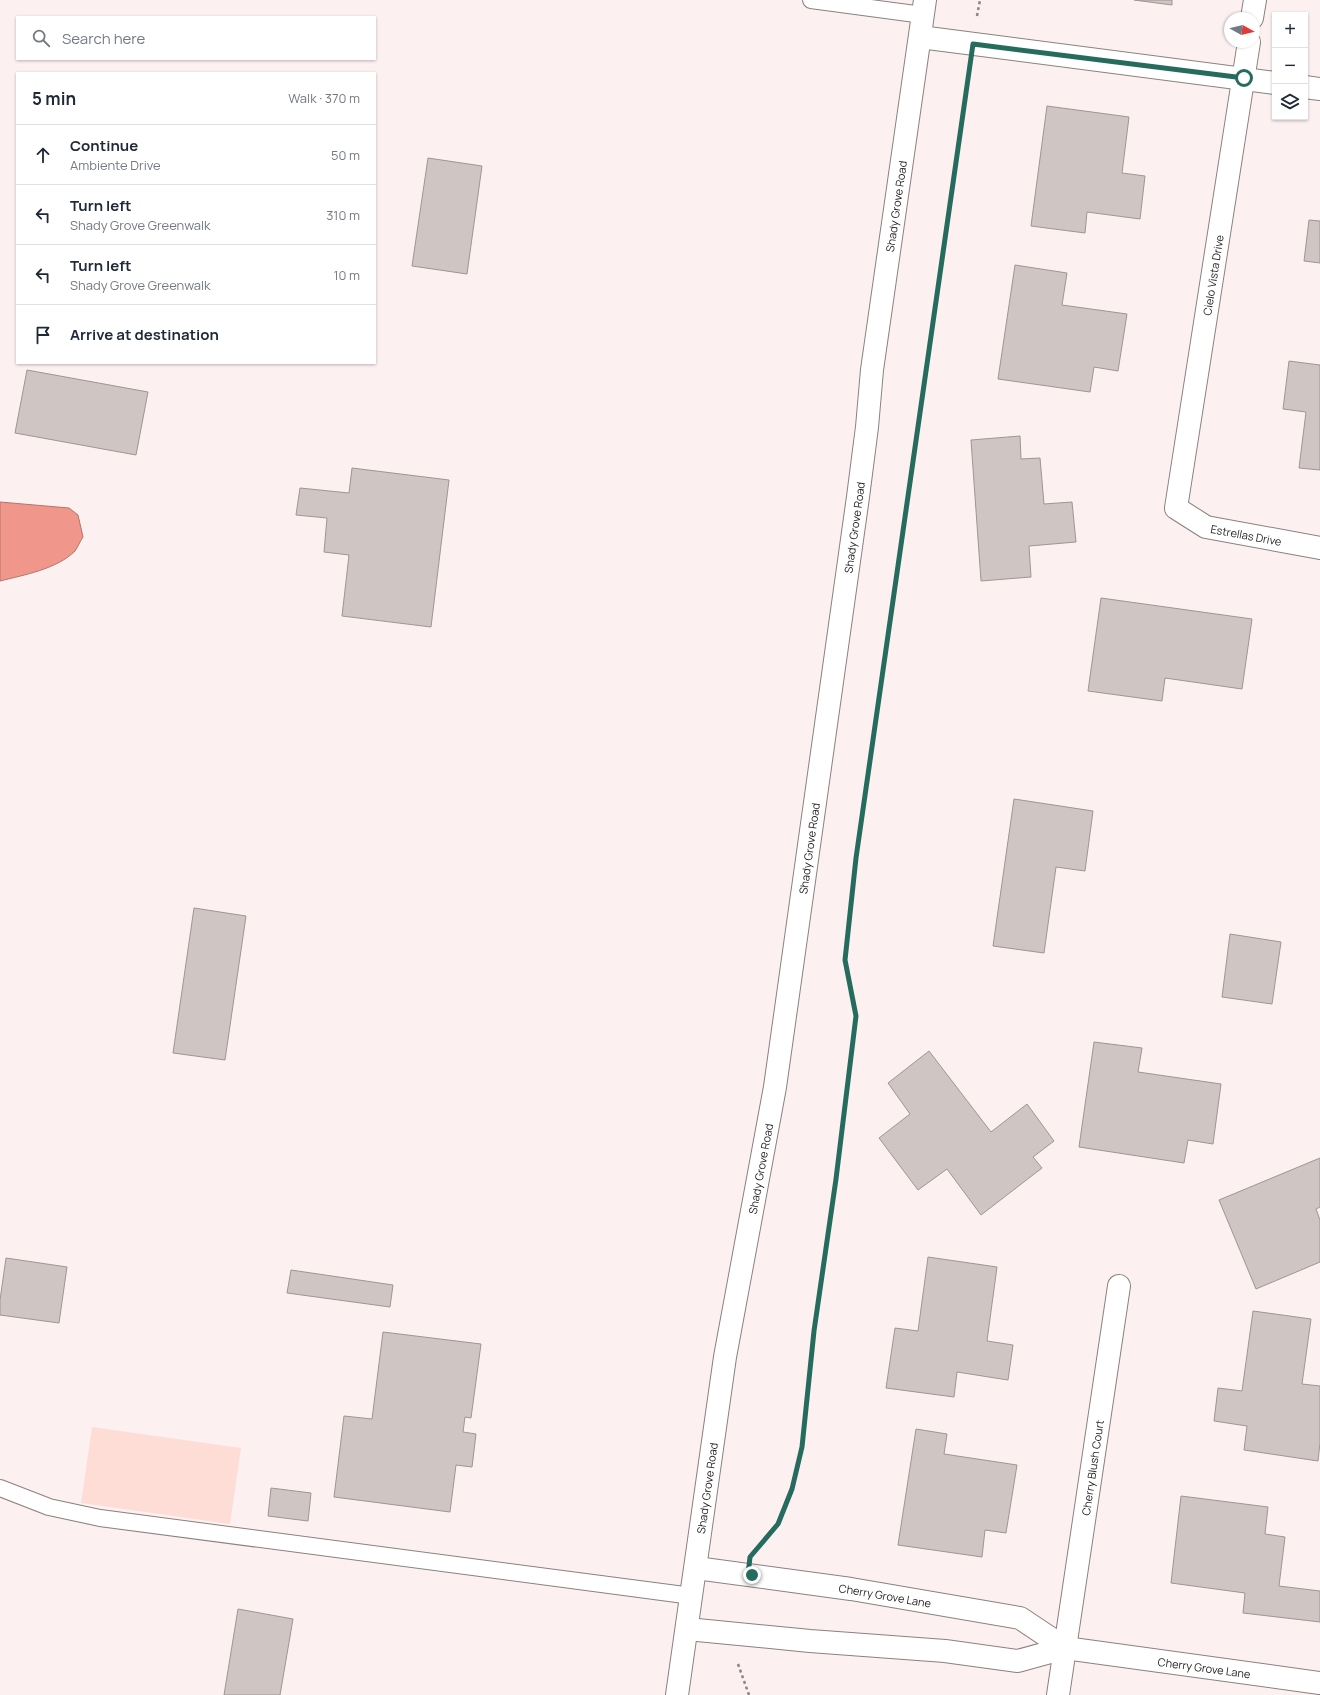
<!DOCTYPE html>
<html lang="en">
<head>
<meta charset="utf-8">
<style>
  body { margin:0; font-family:Manrope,sans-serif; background:#f6f6f7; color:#1f2937 }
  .controls { position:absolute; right:12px; top:12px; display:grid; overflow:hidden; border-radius:0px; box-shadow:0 1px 3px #0004 }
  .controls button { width:36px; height:36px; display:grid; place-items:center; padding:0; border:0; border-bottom:1px solid #e0e1e3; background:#fff; color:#1f2937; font:20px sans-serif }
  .compass { position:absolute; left:1224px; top:12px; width:36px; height:36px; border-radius:50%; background:#fff; box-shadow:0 1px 3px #0004; rotate:98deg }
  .stop { position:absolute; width:12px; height:12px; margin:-9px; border:3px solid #256b5e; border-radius:50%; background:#fff }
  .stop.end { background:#256b5e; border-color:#fff; box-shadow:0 1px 4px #0008 }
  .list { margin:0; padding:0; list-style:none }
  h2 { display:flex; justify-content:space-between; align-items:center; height:52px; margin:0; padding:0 16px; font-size:17px }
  h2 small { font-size:13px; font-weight:400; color:#747a83 }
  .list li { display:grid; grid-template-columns:26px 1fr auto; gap:12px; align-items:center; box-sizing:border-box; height:60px; padding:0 16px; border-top:1px solid #e0e1e3 }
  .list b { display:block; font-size:15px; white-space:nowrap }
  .list p { margin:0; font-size:13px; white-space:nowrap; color:#747a83 }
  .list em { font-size:13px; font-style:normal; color:#747a83 }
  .icon { flex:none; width:22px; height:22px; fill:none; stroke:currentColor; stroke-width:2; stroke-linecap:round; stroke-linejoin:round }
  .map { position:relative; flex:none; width:1320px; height:1695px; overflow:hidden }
  .search { position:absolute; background:#fff; box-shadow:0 1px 3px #0004; left:16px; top:16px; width:360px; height:44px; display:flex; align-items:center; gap:10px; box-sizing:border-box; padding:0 14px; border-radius:0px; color:#747a83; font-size:15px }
  .panel { position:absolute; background:#fff; box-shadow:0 1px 3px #0004; left:16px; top:72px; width:360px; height:292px; border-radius:0px }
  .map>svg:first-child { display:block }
  .green { fill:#feddd7 }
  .water { fill:#f1968a; stroke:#b5746b }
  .building { fill:#cfc5c3; stroke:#9f9594 }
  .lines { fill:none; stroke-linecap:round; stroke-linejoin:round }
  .lane-casing { stroke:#8a817f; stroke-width:18 }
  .street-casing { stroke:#8a817f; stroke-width:24 }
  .secondary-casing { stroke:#8a817f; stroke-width:24 }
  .path { stroke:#8c8584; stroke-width:2.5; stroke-dasharray:3 3; stroke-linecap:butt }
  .lane { stroke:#fff; stroke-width:16 }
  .street { stroke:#fff; stroke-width:22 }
  .secondary { stroke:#fff; stroke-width:22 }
  .route { stroke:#256b5e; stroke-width:5 }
  .labels { text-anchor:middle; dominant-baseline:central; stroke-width:3; stroke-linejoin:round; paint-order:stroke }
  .street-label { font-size:11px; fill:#282424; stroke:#fff }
</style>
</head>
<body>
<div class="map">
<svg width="1320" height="1695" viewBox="0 0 1320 1695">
  <rect width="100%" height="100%" fill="#fcf1f0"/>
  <path class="green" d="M 92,1427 L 241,1448 L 230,1524 L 81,1503 Z"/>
  <path class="water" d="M 0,502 L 69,508 L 78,515 L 83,537 C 80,541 78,547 75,551 C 57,569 24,575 0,581 Z"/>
  <g class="building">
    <path d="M 1134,0 L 1172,0 L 1172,5 Z"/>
    <path d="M 1047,106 L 1129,117 L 1122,173 L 1145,176 L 1140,219 L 1087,212 L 1085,233 L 1031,226 Z"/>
    <path d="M 428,158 L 482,166 L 467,274 L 412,266 Z"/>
    <path d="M 1309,220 L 1320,221 L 1320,263 L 1304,261 Z"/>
    <path d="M 1015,265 L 1067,273 L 1062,305 L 1127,314 L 1118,371 L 1094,367 L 1090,392 L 998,379 Z"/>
    <path d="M 1289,361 L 1320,365 L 1320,470 L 1299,468 L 1306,412 L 1283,409 Z"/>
    <path d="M 27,370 L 148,392 L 136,455 L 15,433 Z"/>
    <path d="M 1020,436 L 1021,459 L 1040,458 L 1044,504 L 1072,502 L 1076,542 L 1029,546 L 1031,577 L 981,581 L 971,440 Z"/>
    <path d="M 352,468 L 449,480 L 431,627 L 342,616 L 349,555 L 324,552 L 327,518 L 296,515 L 300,488 L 349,493 Z"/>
    <path d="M 1101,598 L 1252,619 L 1242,689 L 1165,678 L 1162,701 L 1088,691 Z"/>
    <path d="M 1014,799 L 1093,811 L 1085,871 L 1056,867 L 1044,953 L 993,946 Z"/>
    <path d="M 194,908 L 246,916 L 225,1060 L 173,1053 Z"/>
    <path d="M 1230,934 L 1281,942 L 1272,1004 L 1222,997 Z"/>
    <path d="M 1094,1042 L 1142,1048 L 1138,1072 L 1221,1084 L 1213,1144 L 1188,1140 L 1184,1163 L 1079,1147 Z"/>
    <path d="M 929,1051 L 991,1132 L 1027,1104 L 1054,1141 L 1033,1157 L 1042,1168 L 981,1215 L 947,1169 L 918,1190 L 879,1138 L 910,1114 L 888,1083 Z"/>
    <path d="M 1320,1158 L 1320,1207 L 1316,1209 L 1320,1220 L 1320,1262 L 1256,1289 L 1219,1200 Z"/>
    <path d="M 928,1257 L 997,1267 L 987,1341 L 1013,1345 L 1008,1380 L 957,1372 L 954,1397 L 886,1388 L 895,1328 L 918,1331 Z"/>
    <path d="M 6,1258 L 67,1267 L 59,1323 L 0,1315 L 0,1300 Z"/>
    <path d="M 291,1270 L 393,1285 L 390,1307 L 287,1293 Z"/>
    <path d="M 1253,1311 L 1311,1319 L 1302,1384 L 1320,1386 L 1320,1443 L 1318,1461 L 1244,1450 L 1247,1426 L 1214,1421 L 1218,1388 L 1242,1391 Z"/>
    <path d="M 383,1332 L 481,1344 L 471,1418 L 465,1417 L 463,1432 L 476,1434 L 472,1467 L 456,1465 L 450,1512 L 334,1497 L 344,1416 L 372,1419 Z"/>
    <path d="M 916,1429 L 947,1434 L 944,1454 L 1017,1465 L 1006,1533 L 985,1530 L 982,1557 L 898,1545 Z"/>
    <path d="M 271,1488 L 311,1493 L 308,1521 L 268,1516 Z"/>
    <path d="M 1181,1496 L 1268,1507 L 1265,1534 L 1285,1537 L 1279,1586 L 1320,1591 L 1320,1622 L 1243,1613 L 1245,1593 L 1171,1583 Z"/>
    <path d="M 238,1609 L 293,1619 L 280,1695 L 224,1695 Z"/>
  </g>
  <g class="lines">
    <defs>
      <g id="lane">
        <path d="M 811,0 L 923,15"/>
        <path d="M 0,1488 L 49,1507 L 100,1518 L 692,1596"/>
      </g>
      <g id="street">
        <path d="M 1252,18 L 1255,0"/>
        <path d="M 920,37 L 1275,83"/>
        <path id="s1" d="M 1249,42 L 1176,508 L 1206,527 L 1320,548"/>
        <path d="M 1305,87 L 1320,89"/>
        <path id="s2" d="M 696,1568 L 851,1589 L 1020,1618 L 1065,1648"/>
        <path id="s3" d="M 687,1629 L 810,1641 L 945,1651 L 1018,1661 L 1065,1648 L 1320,1683"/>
        <path id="s4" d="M 1058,1695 L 1119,1286"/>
      </g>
      <g id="secondary">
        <path id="s5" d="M 677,1695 L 725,1357 L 775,1087 L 858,497 L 867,427 L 872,370 L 925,0"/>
      </g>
    </defs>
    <use href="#lane" class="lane-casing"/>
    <use href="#street" class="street-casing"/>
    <use href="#secondary" class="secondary-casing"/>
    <g class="path">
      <path d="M 977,16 L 980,0"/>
      <path d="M 759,1548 L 778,1524 L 792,1489 L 802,1447 L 814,1331 L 836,1179 L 856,1016 L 845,961 L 856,858 L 969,73"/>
      <path d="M 738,1664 L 749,1695"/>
    </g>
    <use href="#lane" class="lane"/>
    <use href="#street" class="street"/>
    <use href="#secondary" class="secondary"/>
  </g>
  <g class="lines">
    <path class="route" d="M 752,1575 L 748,1575 L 750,1557 L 778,1524 L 792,1489 L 802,1447 L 814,1331 L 836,1179 L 856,1016 L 845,960 L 856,858 L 973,44 L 1244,78"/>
  </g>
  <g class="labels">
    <g class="street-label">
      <text stroke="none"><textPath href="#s5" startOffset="1505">Shady Grove Road</textPath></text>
      <text transform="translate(1213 275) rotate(-81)">Cielo Vista Drive</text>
      <text stroke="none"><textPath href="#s5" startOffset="1181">Shady Grove Road</textPath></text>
      <text stroke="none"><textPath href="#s1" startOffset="548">Estrellas Drive</textPath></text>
      <text stroke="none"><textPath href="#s5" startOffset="857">Shady Grove Road</textPath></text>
      <text stroke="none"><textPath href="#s5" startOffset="533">Shady Grove Road</textPath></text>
      <text stroke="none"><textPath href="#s4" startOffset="230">Cherry Blush Court</textPath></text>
      <text stroke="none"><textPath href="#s5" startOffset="209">Shady Grove Road</textPath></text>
      <text stroke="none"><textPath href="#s2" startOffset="191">Cherry Grove Lane</textPath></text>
      <text stroke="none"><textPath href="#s3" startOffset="522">Cherry Grove Lane</textPath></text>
    </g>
  </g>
</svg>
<div class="controls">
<button>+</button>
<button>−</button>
<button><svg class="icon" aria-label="layers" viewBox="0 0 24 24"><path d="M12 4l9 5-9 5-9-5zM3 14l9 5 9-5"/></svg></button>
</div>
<svg class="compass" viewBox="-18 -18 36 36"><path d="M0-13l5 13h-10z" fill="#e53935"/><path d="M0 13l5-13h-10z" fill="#747a83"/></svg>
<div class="stop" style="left:1244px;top:78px"></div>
<div class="stop end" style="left:752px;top:1575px"></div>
<div class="search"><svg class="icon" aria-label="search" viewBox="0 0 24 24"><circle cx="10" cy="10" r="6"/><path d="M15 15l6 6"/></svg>Search here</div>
<section class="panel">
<h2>5 min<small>Walk · 370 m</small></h2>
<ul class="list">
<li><svg class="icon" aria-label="ahead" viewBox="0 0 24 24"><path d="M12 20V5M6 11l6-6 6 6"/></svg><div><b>Continue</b><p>Ambiente Drive</p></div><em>50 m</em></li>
<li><svg class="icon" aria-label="left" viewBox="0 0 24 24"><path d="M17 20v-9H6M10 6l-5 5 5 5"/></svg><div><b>Turn left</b><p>Shady Grove Greenwalk</p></div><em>310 m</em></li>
<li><svg class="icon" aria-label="left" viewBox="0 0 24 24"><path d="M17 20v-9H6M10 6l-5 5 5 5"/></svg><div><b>Turn left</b><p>Shady Grove Greenwalk</p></div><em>10 m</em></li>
<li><svg class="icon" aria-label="arrive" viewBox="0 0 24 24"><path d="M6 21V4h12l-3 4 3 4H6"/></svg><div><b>Arrive at destination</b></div></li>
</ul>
</section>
</div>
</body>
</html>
